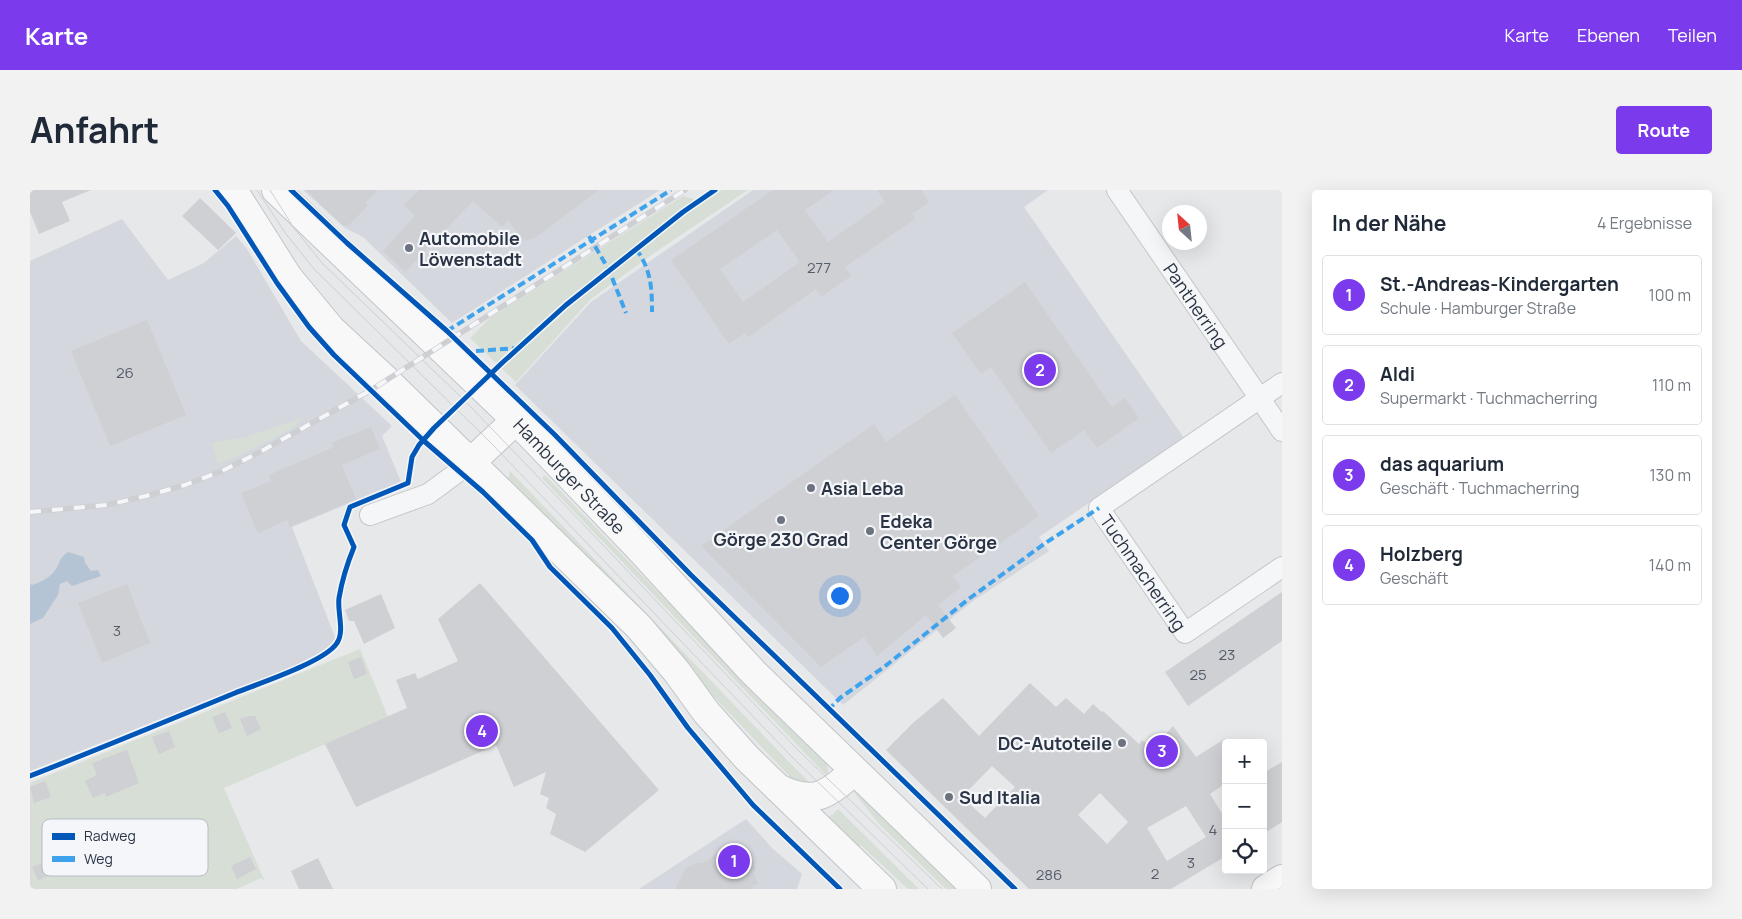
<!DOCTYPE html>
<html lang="de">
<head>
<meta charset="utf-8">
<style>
  body { margin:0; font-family:Manrope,sans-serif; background:#f2f2f3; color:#1f2937 }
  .controls { position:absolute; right:15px; bottom:15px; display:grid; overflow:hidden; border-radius:5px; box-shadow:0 5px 20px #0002 }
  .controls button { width:45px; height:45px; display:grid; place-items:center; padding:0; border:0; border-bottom:1px solid #e0e1e3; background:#fff; color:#1f2937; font:25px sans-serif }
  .compass { position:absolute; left:1132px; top:15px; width:45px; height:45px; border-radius:50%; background:#fff; box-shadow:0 5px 20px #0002; rotate:333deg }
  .you { position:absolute; left:809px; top:405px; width:18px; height:18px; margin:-12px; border:4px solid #fff; border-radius:50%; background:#1a73e8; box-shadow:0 0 0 8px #1a73e833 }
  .badge { display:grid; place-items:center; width:32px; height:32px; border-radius:50%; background:#7c3aed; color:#fff; font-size:16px; font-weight:700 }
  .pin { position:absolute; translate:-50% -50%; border:2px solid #fff; box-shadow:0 1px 5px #0006 }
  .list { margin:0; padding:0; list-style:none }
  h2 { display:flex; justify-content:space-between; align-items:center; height:65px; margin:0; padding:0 20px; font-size:21px }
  h2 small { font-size:16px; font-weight:400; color:#747a83 }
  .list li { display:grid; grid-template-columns:32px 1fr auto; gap:15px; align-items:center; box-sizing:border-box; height:80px; margin:0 10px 10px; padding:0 10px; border:1px solid #e0e1e3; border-radius:5px }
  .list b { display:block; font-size:19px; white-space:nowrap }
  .list p { margin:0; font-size:16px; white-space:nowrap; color:#747a83 }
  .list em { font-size:16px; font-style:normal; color:#747a83 }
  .icon { flex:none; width:28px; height:28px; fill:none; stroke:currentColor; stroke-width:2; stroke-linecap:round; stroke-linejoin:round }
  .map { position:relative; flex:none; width:1252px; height:699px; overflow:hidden; border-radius:5px }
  header { display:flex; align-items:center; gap:30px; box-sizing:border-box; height:70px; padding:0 25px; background:#7c3aed; color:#fff }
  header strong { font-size:24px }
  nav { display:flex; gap:28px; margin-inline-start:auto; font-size:18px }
  .intro { display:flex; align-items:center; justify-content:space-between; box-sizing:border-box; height:120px; padding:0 30px }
  h1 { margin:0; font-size:35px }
  .button { padding:12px 22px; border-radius:5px; background:#7c3aed; color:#fff; font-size:18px; font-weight:700 }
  main { display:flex; gap:30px; padding:0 30px }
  aside { flex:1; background:#fff; border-radius:5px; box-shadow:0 5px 20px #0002 }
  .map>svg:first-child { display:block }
  .built { fill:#d4d7dd }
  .green { fill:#d6ded6 }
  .water { fill:#b4c4d5 }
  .building { fill:#ced0d3; fill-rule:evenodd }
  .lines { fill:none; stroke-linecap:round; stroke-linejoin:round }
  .street-casing { stroke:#c4c6c8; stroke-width:22 }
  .primary-casing { stroke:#c2c5c8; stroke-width:30 }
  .street { stroke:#f5f6f7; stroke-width:20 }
  .primary { stroke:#f8f8f8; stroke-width:28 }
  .tram { stroke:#cecfd2; stroke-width:1 }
  .rail-casing { stroke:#cecfd2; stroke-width:5.5 }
  .rail { stroke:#f4f6f9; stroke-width:4; stroke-dasharray:11; stroke-linecap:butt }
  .quiet { stroke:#3ea3ec; stroke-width:4; stroke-dasharray:8 4; stroke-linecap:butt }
  .cycleway-casing { stroke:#f4f6f9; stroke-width:8 }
  .cycleway { stroke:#0057b8; stroke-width:5 }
  .poi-dot { fill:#6c737f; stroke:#f4f6f9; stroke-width:2 }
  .labels { text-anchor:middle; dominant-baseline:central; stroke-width:4.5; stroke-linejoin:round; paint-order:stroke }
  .number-label { font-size:15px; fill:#545c69 }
  .poi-label { font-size:18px; font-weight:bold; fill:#2b3445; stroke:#f4f6f9; text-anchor:start }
  .street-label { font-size:18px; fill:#2b3445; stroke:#f4f6f9 }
  .key { fill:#f4f6f9; stroke:#b8bcc3; stroke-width:1 }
  .key-label { font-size:14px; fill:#2b3445 }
</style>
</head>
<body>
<header>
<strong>Karte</strong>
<nav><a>Karte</a><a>Ebenen</a><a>Teilen</a></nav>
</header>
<div class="intro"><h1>Anfahrt</h1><a class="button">Route</a></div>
<main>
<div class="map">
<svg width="1252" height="699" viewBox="0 0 1252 699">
  <rect width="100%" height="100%" fill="#e6e8ea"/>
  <g class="built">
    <path d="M 273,0 L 630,0 L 422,133 L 333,47 L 315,38 Z"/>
    <path d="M 723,0 L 1018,0 L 994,17 L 1154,248 L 1009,347 L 1019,361 L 943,411 L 813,515 L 485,195 L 561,112 Z"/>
    <path d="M 92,29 L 138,90 L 174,73 L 206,46 L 217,59 L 271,151 L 362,236 L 352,246 L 371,292 L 262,337 L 305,447 L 302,455 L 293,462 L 282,469 L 0,581 L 0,71 Z"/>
    <path d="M 716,629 L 742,658 L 772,684 L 767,699 L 609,699 Z"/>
  </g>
  <g class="green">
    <path d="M 692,0 L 718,0 L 627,61 L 561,109 L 486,192 L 440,148 L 461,127 L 653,6 L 674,12 Z"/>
    <path d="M 272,228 L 262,239 L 204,268 L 188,274 L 182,253 L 216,247 Z"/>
    <path d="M 480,281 L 758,571 L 784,597 L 764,591 L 478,290 Z"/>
    <path d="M 515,285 L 717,494 L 797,570 L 798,584 L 796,585 L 512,288 Z"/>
    <path d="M 330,459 L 358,527 L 194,598 L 235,692 L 231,688 L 207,699 L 0,699 L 0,593 Z"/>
    <path d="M 827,599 L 930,699 L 916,699 L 850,635 L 824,602 Z"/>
    <path d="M 808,619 L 889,699 L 878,699 L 832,656 L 821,654 L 793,628 L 802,625 Z"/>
  </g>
  <path class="water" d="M 38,362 L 54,367 L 55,373 L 61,381 L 68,380 L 71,386 L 42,396 L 37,391 L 30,394 L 28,405 L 13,428 L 0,434 L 0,394 L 2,395 C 11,392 20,388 26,379 C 31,371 29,368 38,362 Z"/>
  <g class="building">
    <path d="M 0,0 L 61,0 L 32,12 L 40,31 L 9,44 L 0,22 Z"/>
    <path d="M 276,0 L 348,0 L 335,13 L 338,16 L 319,35 L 313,36 Z"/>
    <path d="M 389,0 L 569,0 L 505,48 L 493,51 L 478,30 L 472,37 L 443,11 L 375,82 L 353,61 L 385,26 L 374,15 Z"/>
    <path d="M 743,0 L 804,0 L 775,20 L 798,52 L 855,12 L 847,0 L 891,0 L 899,12 L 882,24 L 885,29 L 815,77 L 821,86 L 791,107 L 786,99 L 718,147 L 715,143 L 699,154 L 641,70 ZM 747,40 L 770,72 L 713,112 L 690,79 Z"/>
    <path d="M 170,8 L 206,43 L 188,60 L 152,26 Z"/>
    <path d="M 995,92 L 1082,217 L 1095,208 L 1109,228 L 1067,258 L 1054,240 L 1021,263 L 961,177 L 951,184 L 922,143 Z"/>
    <path d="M 117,130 L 156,225 L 80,256 L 41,161 Z"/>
    <path d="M 925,205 L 1009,326 L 923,386 L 931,397 L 908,415 L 926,438 L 913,448 L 896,425 L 847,466 L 834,447 L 791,477 L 671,356 L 844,234 L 856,252 Z"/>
    <path d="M 341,237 L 350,259 L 312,275 L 326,309 L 260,337 L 257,330 L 228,343 L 211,303 L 241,291 L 239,285 L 304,257 L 302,253 Z"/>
    <path d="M 450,393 L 629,600 L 555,662 L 520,644 L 526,624 L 516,618 L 519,608 L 510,604 L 516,582 L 484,597 L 466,555 L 326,617 L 295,554 L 377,518 L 366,490 L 385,483 L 388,489 L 428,471 L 408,429 Z"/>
    <path d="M 97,394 L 120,453 L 72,473 L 48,413 Z"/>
    <path d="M 1252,402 L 1252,451 L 1158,516 L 1135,482 Z"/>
    <path d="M 351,404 L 365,438 L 334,454 L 324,431 L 319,431 L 315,420 Z"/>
    <path d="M 331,467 L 337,484 L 324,489 L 318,472 Z"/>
    <path d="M 1000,493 L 1026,517 L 1036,508 L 1054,524 L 1063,514 L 1072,522 L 1073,521 L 1109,554 L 1112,550 L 1122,559 L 1143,536 L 1166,567 L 1196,548 L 1196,593 L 1180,604 L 1196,630 L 1196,666 L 1141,699 L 999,699 L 856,560 L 884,532 L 913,508 L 949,546 ZM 962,576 L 985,597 L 955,628 L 932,607 ZM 1070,603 L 1098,632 L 1077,654 L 1048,625 ZM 1156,616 L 1176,647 L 1137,671 L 1117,638 Z"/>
    <path d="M 195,522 L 202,538 L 189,543 L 182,527 Z"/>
    <path d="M 219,526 L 225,526 L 231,539 L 217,546 L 210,529 Z"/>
    <path d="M 139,541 L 145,557 L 129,564 L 122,547 Z"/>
    <path d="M 97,560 L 109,593 L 76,607 L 75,603 L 63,608 L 55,591 L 67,585 L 62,573 Z"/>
    <path d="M 1252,572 L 1252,632 L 1233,644 L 1233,583 Z"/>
    <path d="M 15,591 L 21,607 L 4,613 L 0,597 Z"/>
    <path d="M 704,652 L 715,667 L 719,665 L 726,680 L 723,682 L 728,694 L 722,695 L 723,699 L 645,699 L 656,678 L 667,673 L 673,673 Z"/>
    <path d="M 220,667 L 226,679 L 207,689 L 201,676 Z"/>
    <path d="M 288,668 L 303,699 L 269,699 L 261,681 Z"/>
    <path d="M 15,672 L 21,685 L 8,690 L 2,677 Z"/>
  </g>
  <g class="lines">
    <defs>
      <g id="street">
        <path id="s1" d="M 1087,0 L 1252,241"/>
        <path id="s2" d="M 1252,193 L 1069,318 L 1155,443 L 1252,377"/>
        <path d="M 340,325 L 398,304 L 440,273"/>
      </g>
      <g id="primary">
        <path d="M 203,0 L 258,87 L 301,139 L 356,190 L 609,437 L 647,482 L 676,522 L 717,568 L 852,699"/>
        <path id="s3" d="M 246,0 L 486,230 L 607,356 L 723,482 L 947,699"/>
        <path d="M 440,273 L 486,230"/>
        <path d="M 748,598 C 784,616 797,605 824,581"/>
        <path d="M 1236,699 L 1252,689"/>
      </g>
    </defs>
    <use href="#street" class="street-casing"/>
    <use href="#primary" class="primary-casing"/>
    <use href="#street" class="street"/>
    <use href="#primary" class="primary"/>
    <g class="tram">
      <path d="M 227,0 L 256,44 L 285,80 L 461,253 L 761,566 L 898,699"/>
      <path d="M 240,0 L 264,38 L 292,73 L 434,210 L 492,270 L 767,559 L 912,699"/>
    </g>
    <defs>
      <path id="rail" d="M 0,322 L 77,315 L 116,306 L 155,295 L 192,281 L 228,263 L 341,200 L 655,0"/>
    </defs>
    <use href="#rail" class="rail-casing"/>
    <use href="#rail" class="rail"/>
    <g class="quiet">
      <path d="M 559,46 L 579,80 L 596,123"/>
      <path d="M 606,59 C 621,79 622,98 622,122"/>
      <path d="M 417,141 L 641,0"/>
      <path d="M 446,161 L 488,158"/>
      <path d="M 798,520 L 810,508 L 854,477 L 940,408 L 1014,354 L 1069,318"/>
    </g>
    <defs>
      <g id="cycleway">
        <path d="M 185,0 L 198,16 L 247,93 L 279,137 L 304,165 L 394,251 L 453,302 L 502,350 L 520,377 L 582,438 L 620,485 L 658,538 L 723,615 L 810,699"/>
        <path d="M 261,0 L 317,53 L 417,141 L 525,245 L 661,385 L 985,699"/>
        <path d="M 0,586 C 69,559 137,531 205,503 C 227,494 295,472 307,453 C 315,441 307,422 309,408 C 312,390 317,374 324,357 L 314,335 L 320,317 L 378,293 L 382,267 L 389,255 L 404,238 L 472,173 L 536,115 L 653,22 L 685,0"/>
      </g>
    </defs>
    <use href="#cycleway" class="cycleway-casing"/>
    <use href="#cycleway" class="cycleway"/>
  </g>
  <g class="poi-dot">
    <circle cx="379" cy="58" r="5"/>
    <circle cx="781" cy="298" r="5"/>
    <circle cx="751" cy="330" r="5"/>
    <circle cx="840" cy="341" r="5"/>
    <circle cx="1092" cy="553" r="5"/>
    <circle cx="919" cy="607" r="5"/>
  </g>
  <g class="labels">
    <g class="number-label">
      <text x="789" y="77">277</text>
      <text x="95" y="182">26</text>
      <text x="87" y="440">3</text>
      <text x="1197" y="464">23</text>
      <text x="1168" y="484">25</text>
      <text x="1183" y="639">4</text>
      <text x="1161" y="672">3</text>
      <text x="1125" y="683">2</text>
      <text x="1019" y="684">286</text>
    </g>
    <g class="poi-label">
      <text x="389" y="48">Automobile<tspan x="389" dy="21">Löwenstadt</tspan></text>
      <text x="791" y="298">Asia Leba</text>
      <text x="850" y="331">Edeka<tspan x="850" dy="21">Center Görge</tspan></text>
      <text x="751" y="349" text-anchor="middle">Görge 230 Grad</text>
      <text x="1082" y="553" text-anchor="end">DC-Autoteile</text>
      <text x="929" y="607">Sud Italia</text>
    </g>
    <g class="street-label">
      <text stroke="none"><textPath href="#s1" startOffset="140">Pantherring</textPath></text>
      <text stroke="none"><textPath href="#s3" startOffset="410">Hamburger Straße</textPath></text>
      <text stroke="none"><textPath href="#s2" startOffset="300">Tuchmacherring</textPath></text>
    </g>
  </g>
  <rect x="12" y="629" width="166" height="57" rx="8" class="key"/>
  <rect x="22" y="643" width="23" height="7" fill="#0057b8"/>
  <rect x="22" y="666" width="23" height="6" fill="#3ea3ec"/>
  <g class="key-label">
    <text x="54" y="651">Radweg</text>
    <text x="54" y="674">Weg</text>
  </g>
</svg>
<div class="controls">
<button>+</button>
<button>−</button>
<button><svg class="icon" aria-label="locate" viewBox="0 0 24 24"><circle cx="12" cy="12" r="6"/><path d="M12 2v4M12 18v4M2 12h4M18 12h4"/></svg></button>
</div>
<svg class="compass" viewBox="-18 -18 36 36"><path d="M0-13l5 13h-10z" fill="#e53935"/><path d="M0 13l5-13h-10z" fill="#747a83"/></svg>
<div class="you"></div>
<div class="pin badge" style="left:704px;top:671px">1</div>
<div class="pin badge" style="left:1010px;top:180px">2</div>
<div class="pin badge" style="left:1132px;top:561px">3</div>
<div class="pin badge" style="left:452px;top:541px">4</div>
</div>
<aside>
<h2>In der Nähe<small>4 Ergebnisse</small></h2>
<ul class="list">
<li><span class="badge">1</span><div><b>St.-Andreas-Kindergarten</b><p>Schule · Hamburger Straße</p></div><em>100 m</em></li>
<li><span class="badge">2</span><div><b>Aldi</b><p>Supermarkt · Tuchmacherring</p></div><em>110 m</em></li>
<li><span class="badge">3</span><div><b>das aquarium</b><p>Geschäft · Tuchmacherring</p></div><em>130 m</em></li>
<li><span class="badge">4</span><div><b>Holzberg</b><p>Geschäft</p></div><em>140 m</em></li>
</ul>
</aside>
</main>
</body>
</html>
